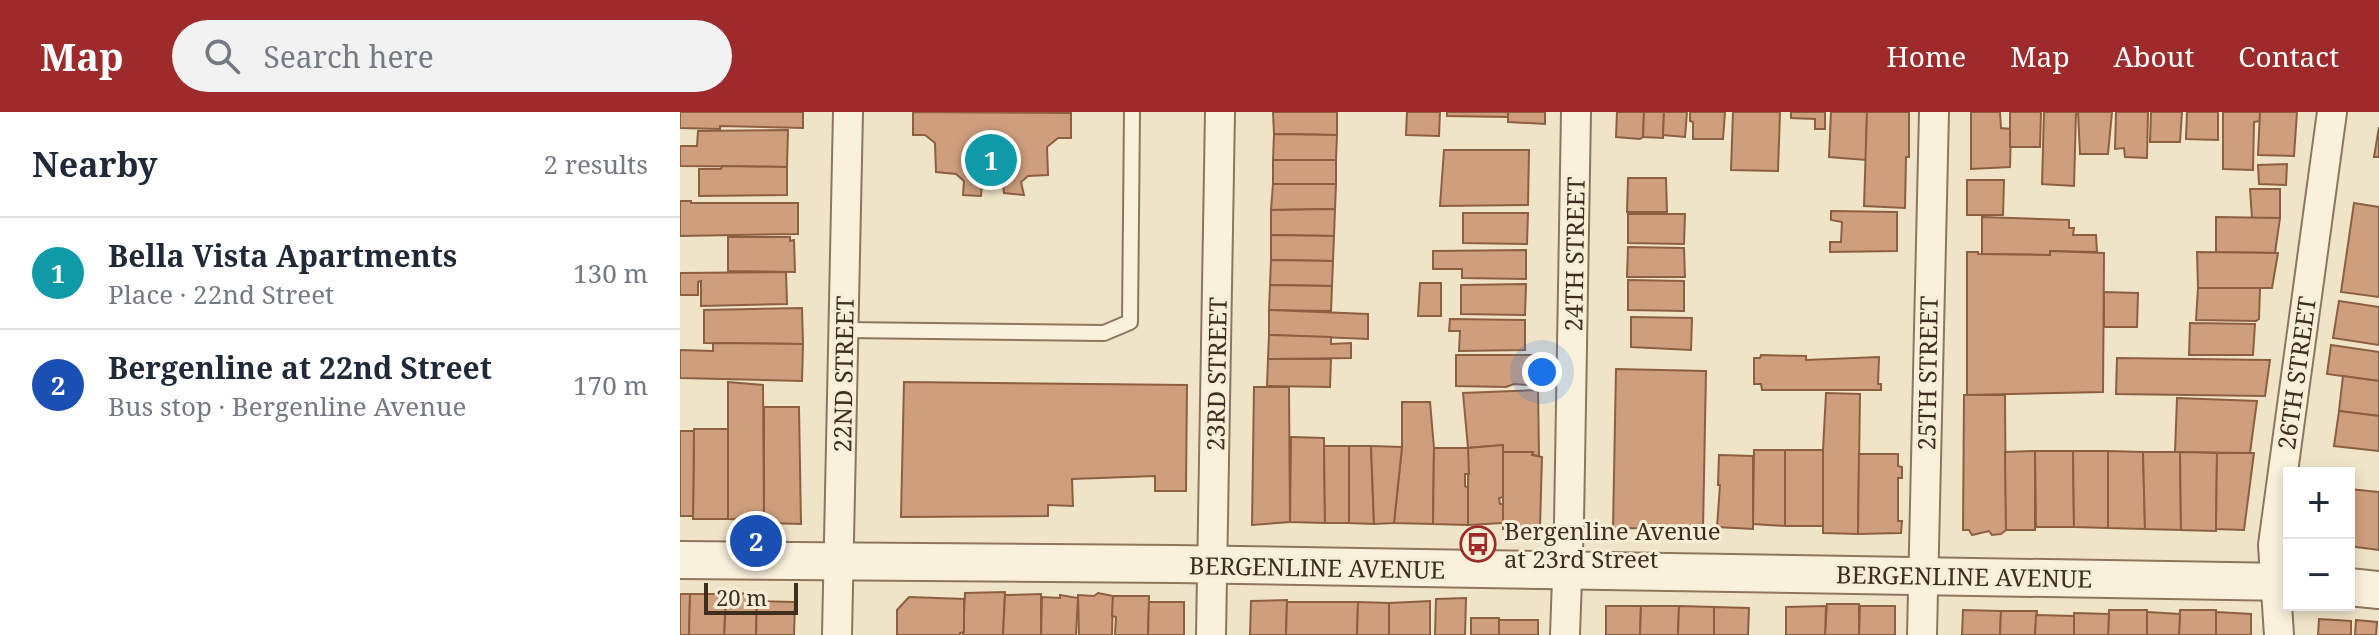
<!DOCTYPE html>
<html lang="en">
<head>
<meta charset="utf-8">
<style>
  body { margin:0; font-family:"Noto Serif",serif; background:#f2f2f3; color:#1f2937 }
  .controls { position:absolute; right:24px; bottom:24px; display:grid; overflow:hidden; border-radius:0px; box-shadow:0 4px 12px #0003 }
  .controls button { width:72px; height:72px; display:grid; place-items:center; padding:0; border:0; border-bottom:2px solid #e0e1e3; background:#fff; color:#1f2937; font:40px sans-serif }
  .scale { position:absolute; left:24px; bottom:20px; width:94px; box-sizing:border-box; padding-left:8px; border:4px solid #3d2e20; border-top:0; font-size:22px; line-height:28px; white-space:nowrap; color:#3d2e20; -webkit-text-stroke:6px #f7eed8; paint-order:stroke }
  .you { position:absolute; left:862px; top:260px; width:28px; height:28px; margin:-20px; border:6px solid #fff; border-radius:50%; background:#1a73e8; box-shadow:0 0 0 12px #1a73e833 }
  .badge { display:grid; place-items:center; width:52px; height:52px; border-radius:50%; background:#9e2a2b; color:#fff; font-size:26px; font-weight:700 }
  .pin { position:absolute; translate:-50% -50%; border:4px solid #fff; box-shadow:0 2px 8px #0006 }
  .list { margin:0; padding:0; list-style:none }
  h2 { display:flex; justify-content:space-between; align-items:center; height:104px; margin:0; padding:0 32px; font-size:34px }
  h2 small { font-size:26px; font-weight:400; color:#747a83 }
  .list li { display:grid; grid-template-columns:52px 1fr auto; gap:24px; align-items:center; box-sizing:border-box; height:112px; padding:0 32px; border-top:2px solid #e0e1e3 }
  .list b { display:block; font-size:30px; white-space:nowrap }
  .list p { margin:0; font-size:26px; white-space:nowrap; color:#747a83 }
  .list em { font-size:26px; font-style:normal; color:#747a83 }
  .icon { flex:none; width:44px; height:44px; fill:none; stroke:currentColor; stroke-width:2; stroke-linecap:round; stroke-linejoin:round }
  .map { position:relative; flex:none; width:1699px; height:523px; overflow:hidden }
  header { display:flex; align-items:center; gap:48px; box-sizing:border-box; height:112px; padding:0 40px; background:#9e2a2b; color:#fff }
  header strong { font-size:38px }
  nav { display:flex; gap:44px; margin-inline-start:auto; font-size:28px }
  .search { width:560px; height:72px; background:#f2f2f3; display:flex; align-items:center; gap:20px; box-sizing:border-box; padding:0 28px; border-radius:44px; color:#747a83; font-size:30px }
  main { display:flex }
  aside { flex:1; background:#fff }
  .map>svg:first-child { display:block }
  .building { fill:#cf9f7d; stroke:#8d5f41; stroke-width:2 }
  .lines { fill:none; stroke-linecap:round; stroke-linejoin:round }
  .service-casing { stroke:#8d765c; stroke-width:18 }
  .minor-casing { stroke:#8d765c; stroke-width:32 }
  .tertiary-casing { stroke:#8d765c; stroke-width:40 }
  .service { stroke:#faf1dc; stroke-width:14 }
  .minor { stroke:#faf1dc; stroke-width:28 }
  .tertiary { stroke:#faf1dc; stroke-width:36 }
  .labels { text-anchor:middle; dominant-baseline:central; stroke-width:6; stroke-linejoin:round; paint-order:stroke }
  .street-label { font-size:24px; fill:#3d2e20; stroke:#f7eed8 }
  .poi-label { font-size:24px; fill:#3d2e20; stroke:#f7eed8; text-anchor:start }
</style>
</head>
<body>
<header>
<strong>Map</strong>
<div class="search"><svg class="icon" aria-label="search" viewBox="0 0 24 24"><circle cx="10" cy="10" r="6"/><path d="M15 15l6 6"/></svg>Search here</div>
<nav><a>Home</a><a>Map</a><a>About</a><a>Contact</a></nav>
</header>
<main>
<aside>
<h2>Nearby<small>2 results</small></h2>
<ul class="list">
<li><span class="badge" style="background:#0f9aa8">1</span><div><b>Bella Vista Apartments</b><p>Place · 22nd Street</p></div><em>130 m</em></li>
<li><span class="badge" style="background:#1a4fb4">2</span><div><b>Bergenline at 22nd Street</b><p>Bus stop · Bergenline Avenue</p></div><em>170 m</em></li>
</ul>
</aside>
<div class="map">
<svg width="1699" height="523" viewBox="0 0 1699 523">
  <rect width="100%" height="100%" fill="#f0e4c8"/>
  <g class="building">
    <path d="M 0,0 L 123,0 L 123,16 L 40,14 L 40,17 L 0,16 Z"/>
    <path d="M 233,0 L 391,1 L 391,26 L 378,26 L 367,35 L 368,63 L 348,64 L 341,70 L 344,83 L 324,81 L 323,72 L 302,71 L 301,84 L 283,83 L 284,69 L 276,62 L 256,60 L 255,31 L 245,23 L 233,23 Z"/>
    <path d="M 593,0 L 657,0 L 657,23 L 594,22 Z"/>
    <path d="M 727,0 L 760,0 L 759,24 L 726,23 Z"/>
    <path d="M 767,0 L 828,0 L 828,5 L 767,4 Z"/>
    <path d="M 828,0 L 865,0 L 865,12 L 828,10 Z"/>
    <path d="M 937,0 L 964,0 L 963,25 L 960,27 L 936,25 Z"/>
    <path d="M 964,0 L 984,0 L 983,26 L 963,25 Z"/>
    <path d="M 984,0 L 1007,0 L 1005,25 L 983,23 Z"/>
    <path d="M 1010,0 L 1045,0 L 1043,27 L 1013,27 L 1013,10 L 1010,9 Z"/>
    <path d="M 1053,0 L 1100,0 L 1098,59 L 1051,58 Z"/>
    <path d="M 1111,0 L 1145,0 L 1145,17 L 1135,17 L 1135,7 L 1111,6 Z"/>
    <path d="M 1151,0 L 1187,0 L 1186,48 L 1149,45 Z"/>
    <path d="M 1187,0 L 1229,0 L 1229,45 L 1226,45 L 1225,96 L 1184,94 Z"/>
    <path d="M 1291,0 L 1320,0 L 1321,16 L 1331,17 L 1330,55 L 1291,57 Z"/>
    <path d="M 1330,0 L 1361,0 L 1360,35 L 1330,35 Z"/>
    <path d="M 1364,0 L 1396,0 L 1394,74 L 1362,72 Z"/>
    <path d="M 1398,0 L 1432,0 L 1428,42 L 1400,42 Z"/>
    <path d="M 1436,0 L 1468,0 L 1467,46 L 1445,45 L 1444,36 L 1435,37 Z"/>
    <path d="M 1471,0 L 1502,0 L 1500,30 L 1470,30 Z"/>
    <path d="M 1507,0 L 1538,0 L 1538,28 L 1506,27 Z"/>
    <path d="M 1543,0 L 1580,0 L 1580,9 L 1574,10 L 1573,58 L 1543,57 Z"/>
    <path d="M 1580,0 L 1617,0 L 1614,44 L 1578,43 Z"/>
    <path d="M 1699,15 L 1699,45 L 1694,45 Z"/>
    <path d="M 108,18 L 107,55 L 0,54 L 0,34 L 17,34 L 18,19 Z"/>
    <path d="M 594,22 L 657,23 L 656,48 L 593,48 Z"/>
    <path d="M 764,38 L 849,38 L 848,93 L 760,94 Z"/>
    <rect x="593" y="48" width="63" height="24"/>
    <path d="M 1607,52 L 1606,73 L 1579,72 L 1578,53 Z"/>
    <path d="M 42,54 L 107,55 L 107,83 L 19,84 L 19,57 L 41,57 Z"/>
    <path d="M 948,66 L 986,66 L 987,100 L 947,100 Z"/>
    <path d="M 1287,68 L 1324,68 L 1323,103 L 1287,103 Z"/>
    <path d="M 593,72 L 656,72 L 655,97 L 591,98 Z"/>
    <path d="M 1570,77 L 1600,77 L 1600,106 L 1572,106 Z"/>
    <path d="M 0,89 L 11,89 L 11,91 L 118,91 L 118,122 L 0,124 Z"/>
    <path d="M 1674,91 L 1699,95 L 1699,185 L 1661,180 Z"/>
    <path d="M 655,97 L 654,124 L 591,123 L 591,98 Z"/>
    <path d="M 1151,99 L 1217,100 L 1217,139 L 1150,140 L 1150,130 L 1161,130 L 1162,110 L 1151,108 Z"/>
    <path d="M 783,101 L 848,101 L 847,132 L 783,131 Z"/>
    <path d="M 948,102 L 1005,102 L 1004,132 L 948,131 Z"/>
    <path d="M 1302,105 L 1389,108 L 1389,116 L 1394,116 L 1393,123 L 1416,123 L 1417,140 L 1370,139 L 1370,143 L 1302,142 Z"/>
    <path d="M 1536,105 L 1600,106 L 1595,141 L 1536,140 Z"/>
    <path d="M 591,123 L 654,124 L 653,149 L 591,148 Z"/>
    <path d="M 48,125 L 110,125 L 110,129 L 114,128 L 115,160 L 48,159 Z"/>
    <path d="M 948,135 L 1004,136 L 1005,165 L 947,165 Z"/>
    <path d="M 846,138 L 846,167 L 782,166 L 782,157 L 753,157 L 753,139 Z"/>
    <path d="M 1370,139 L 1424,141 L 1423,280 L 1287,283 L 1287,140 L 1298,140 L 1298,142 L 1370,143 Z"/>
    <path d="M 1517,140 L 1598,141 L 1592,176 L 1518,176 Z"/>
    <path d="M 591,148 L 653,149 L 652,174 L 590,173 Z"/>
    <path d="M 106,160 L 107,192 L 21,194 L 21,169 L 18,170 L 18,183 L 0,183 L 0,161 Z"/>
    <path d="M 948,168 L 1004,169 L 1004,199 L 948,198 Z"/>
    <path d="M 740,171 L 761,171 L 761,204 L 738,204 Z"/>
    <path d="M 846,172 L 845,203 L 781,202 L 781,173 Z"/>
    <path d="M 590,173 L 652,174 L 651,199 L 589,198 Z"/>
    <path d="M 1518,176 L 1580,176 L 1579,207 L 1576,209 L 1516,208 Z"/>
    <path d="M 1424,180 L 1458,181 L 1457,215 L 1424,215 Z"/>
    <path d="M 1659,189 L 1699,195 L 1699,233 L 1653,226 Z"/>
    <path d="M 122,196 L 123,232 L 24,231 L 24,198 Z"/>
    <path d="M 589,198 L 688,202 L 688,227 L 589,223 Z"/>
    <path d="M 951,205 L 1012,206 L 1011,238 L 951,235 Z"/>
    <path d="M 770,207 L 845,208 L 845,238 L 779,239 L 780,219 L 769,219 Z"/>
    <path d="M 1510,211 L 1575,212 L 1573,243 L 1509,243 Z"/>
    <path d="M 589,223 L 651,225 L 651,232 L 671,231 L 671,246 L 588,247 Z"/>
    <path d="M 33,231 L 123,232 L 122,269 L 0,266 L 0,238 L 33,239 Z"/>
    <path d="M 1651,233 L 1699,240 L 1699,269 L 1647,262 Z"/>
    <path d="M 776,243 L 857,243 L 857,274 L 834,272 L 826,275 L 776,274 Z"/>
    <path d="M 1081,243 L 1126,244 L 1126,248 L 1199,245 L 1198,272 L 1201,272 L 1201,278 L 1082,278 L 1081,272 L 1074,272 L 1074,246 L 1080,246 Z"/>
    <path d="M 1437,246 L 1590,248 L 1585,284 L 1436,282 Z"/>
    <path d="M 588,247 L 651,247 L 650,275 L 587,274 Z"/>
    <path d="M 936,257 L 1026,259 L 1023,417 L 933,416 Z"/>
    <path d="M 1663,264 L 1699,269 L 1699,304 L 1659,299 Z"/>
    <path d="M 48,270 L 83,273 L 84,408 L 48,407 Z"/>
    <path d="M 224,270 L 507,273 L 506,379 L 475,379 L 475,364 L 392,367 L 393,394 L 368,393 L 368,404 L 221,405 Z"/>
    <path d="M 574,275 L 609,275 L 610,410 L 572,413 Z"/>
    <path d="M 858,278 L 859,344 L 852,343 L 853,340 L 823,340 L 823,333 L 788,336 L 783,281 Z"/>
    <path d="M 1146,281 L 1180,282 L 1178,422 L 1143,421 L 1143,338 Z"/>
    <path d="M 1284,283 L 1325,283 L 1326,418 L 1321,422 L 1312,423 L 1309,419 L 1292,423 L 1289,418 L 1283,418 Z"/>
    <path d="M 1497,286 L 1577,289 L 1570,341 L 1495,340 Z"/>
    <path d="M 722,290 L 750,290 L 754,336 L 753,412 L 714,411 L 722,335 Z"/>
    <path d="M 84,295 L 119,295 L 121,412 L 84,411 Z"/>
    <path d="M 1659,299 L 1699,304 L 1699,339 L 1654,334 Z"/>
    <path d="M 14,317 L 48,317 L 48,407 L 13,407 Z"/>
    <path d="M 0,319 L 14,319 L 13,404 L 0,404 Z"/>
    <path d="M 611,325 L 644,326 L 645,411 L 610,410 Z"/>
    <path d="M 823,333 L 823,385 L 819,386 L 820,392 L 823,392 L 823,411 L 788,413 L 788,336 Z"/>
    <path d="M 644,334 L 669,334 L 669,411 L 645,411 Z"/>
    <path d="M 669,334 L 691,334 L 694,412 L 669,411 Z"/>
    <path d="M 691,334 L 722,335 L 714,411 L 694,412 Z"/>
    <path d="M 754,336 L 788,336 L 789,362 L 785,362 L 785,374 L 788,376 L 788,413 L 753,412 Z"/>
    <path d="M 1074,338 L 1105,338 L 1105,414 L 1073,412 Z"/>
    <rect x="1105" y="338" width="38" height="76"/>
    <path d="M 1355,339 L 1355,418 L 1326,418 L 1325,340 Z"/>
    <path d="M 1355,339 L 1393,339 L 1394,415 L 1356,415 Z"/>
    <path d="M 1393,339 L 1428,339 L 1428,416 L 1394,415 Z"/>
    <path d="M 1428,339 L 1463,340 L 1465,417 L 1428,416 Z"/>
    <path d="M 823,340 L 853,340 L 852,343 L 862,345 L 860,415 L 823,417 Z"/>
    <path d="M 1463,340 L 1500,340 L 1501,418 L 1465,417 Z"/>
    <path d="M 1500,340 L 1537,341 L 1536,419 L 1501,418 Z"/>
    <path d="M 1537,341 L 1574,341 L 1564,418 L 1536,417 Z"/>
    <path d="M 1179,342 L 1218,342 L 1218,354 L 1222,355 L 1222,366 L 1218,366 L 1218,409 L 1222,409 L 1221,421 L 1178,422 Z"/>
    <path d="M 1039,343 L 1073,344 L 1073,417 L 1037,415 L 1040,373 L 1038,373 Z"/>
    <path d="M 1669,377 L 1699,380 L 1699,438 L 1669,434 Z"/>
    <path d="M 325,480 L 323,523 L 283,523 L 285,481 Z"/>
    <path d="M 77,481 L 76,523 L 44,523 L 46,482 Z"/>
    <path d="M 418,481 L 433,484 L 432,523 L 399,523 L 398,483 L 414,484 Z"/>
    <path d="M 0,482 L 10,482 L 9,523 L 0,523 Z"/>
    <path d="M 10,482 L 46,482 L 44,523 L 9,523 Z"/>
    <path d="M 361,482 L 361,523 L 323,523 L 325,483 Z"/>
    <path d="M 380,483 L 398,486 L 396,523 L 361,523 L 362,485 L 380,486 Z"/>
    <path d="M 433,484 L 469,484 L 468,523 L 435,523 L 436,505 L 432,504 Z"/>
    <path d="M 229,485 L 284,487 L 284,520 L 280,521 L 280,523 L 217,523 L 217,498 Z"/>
    <path d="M 786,486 L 785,523 L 755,523 L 756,487 Z"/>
    <path d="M 607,488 L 606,523 L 570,523 L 571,489 Z"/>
    <path d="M 77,489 L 115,490 L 114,523 L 76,523 Z"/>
    <path d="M 750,489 L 750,523 L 709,523 L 709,491 Z"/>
    <path d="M 469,490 L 504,490 L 504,523 L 468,523 Z"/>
    <path d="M 607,490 L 678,490 L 677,523 L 606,523 Z"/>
    <path d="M 678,490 L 709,491 L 709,523 L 677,523 Z"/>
    <path d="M 1147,492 L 1179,492 L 1179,523 L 1145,523 Z"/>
    <path d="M 926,494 L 961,494 L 960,523 L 926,523 Z"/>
    <path d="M 961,494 L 999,494 L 998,523 L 960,523 Z"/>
    <path d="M 999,494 L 1034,495 L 1034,523 L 998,523 Z"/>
    <path d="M 1146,494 L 1145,523 L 1106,523 L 1106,495 Z"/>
    <path d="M 1180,494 L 1215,494 L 1215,523 L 1179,523 Z"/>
    <path d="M 1034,495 L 1069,496 L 1068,523 L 1034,523 Z"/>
    <path d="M 1283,498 L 1321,499 L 1320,523 L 1282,523 Z"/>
    <path d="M 1429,498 L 1467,498 L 1467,523 L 1428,523 Z"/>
    <path d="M 1500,498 L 1536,498 L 1536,523 L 1499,523 Z"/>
    <path d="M 1321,499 L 1357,499 L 1355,523 L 1320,523 Z"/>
    <path d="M 1467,500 L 1500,502 L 1499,523 L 1467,523 Z"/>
    <path d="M 1536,500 L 1571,502 L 1571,523 L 1536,523 Z"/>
    <path d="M 1394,501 L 1429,502 L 1428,523 L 1394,523 Z"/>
    <path d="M 1356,503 L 1394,504 L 1394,523 L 1355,523 Z"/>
    <rect x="791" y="506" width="28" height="17"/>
    <path d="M 1639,507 L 1671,509 L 1671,523 L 1638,523 Z"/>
    <rect x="819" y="508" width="39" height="15"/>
    <path d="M 1676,508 L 1697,510 L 1696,523 L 1675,523 Z"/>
  </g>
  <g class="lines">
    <defs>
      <path id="service" d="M 164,218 L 424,221 L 450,210 L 452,0"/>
      <g id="minor">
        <path d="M 157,523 L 168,0"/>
        <path d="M 531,523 L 540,0"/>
        <path d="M 885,523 L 889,410 L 896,0"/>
        <path d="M 1242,523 L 1254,0"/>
        <path d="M 1599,523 L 1593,433 L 1652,0"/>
      </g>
      <g id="tertiary">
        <path d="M 0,448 L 494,452 L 1609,470"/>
        <path d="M 1669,475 L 1699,478"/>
      </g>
    </defs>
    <use href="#service" class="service-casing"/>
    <use href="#minor" class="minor-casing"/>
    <use href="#tertiary" class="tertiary-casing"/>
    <use href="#service" class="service"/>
    <use href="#minor" class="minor"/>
    <use href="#tertiary" class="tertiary"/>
  </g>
  <defs>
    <symbol id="bus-ring" viewBox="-11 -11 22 22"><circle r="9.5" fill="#f7eed8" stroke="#9e2a2b" stroke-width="1.5"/><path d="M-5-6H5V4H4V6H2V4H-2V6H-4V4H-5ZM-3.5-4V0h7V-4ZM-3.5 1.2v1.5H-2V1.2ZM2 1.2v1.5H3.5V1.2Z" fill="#9e2a2b"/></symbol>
  </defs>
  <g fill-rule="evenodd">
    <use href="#bus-ring" x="778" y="412" width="40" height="40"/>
  </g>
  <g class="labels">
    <g class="street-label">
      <text transform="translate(894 142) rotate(-89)">24TH STREET</text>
      <text transform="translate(1247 261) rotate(-89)">25TH STREET</text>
      <text transform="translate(1616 261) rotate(-82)">26TH STREET</text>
      <text transform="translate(163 262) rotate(-89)">22ND STREET</text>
      <text transform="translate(536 262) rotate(-89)">23RD STREET</text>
      <text transform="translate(637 455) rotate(1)">BERGENLINE AVENUE</text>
      <text transform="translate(1284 464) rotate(1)">BERGENLINE AVENUE</text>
    </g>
    <g class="poi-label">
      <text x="824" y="418">Bergenline Avenue<tspan x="824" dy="28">at 23rd Street</tspan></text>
    </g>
  </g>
</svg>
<div class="controls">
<button>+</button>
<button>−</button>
</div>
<div class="scale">20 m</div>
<div class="you"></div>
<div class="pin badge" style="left:311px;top:48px;background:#0f9aa8">1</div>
<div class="pin badge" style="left:76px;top:429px;background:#1a4fb4">2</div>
</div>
</main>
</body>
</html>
